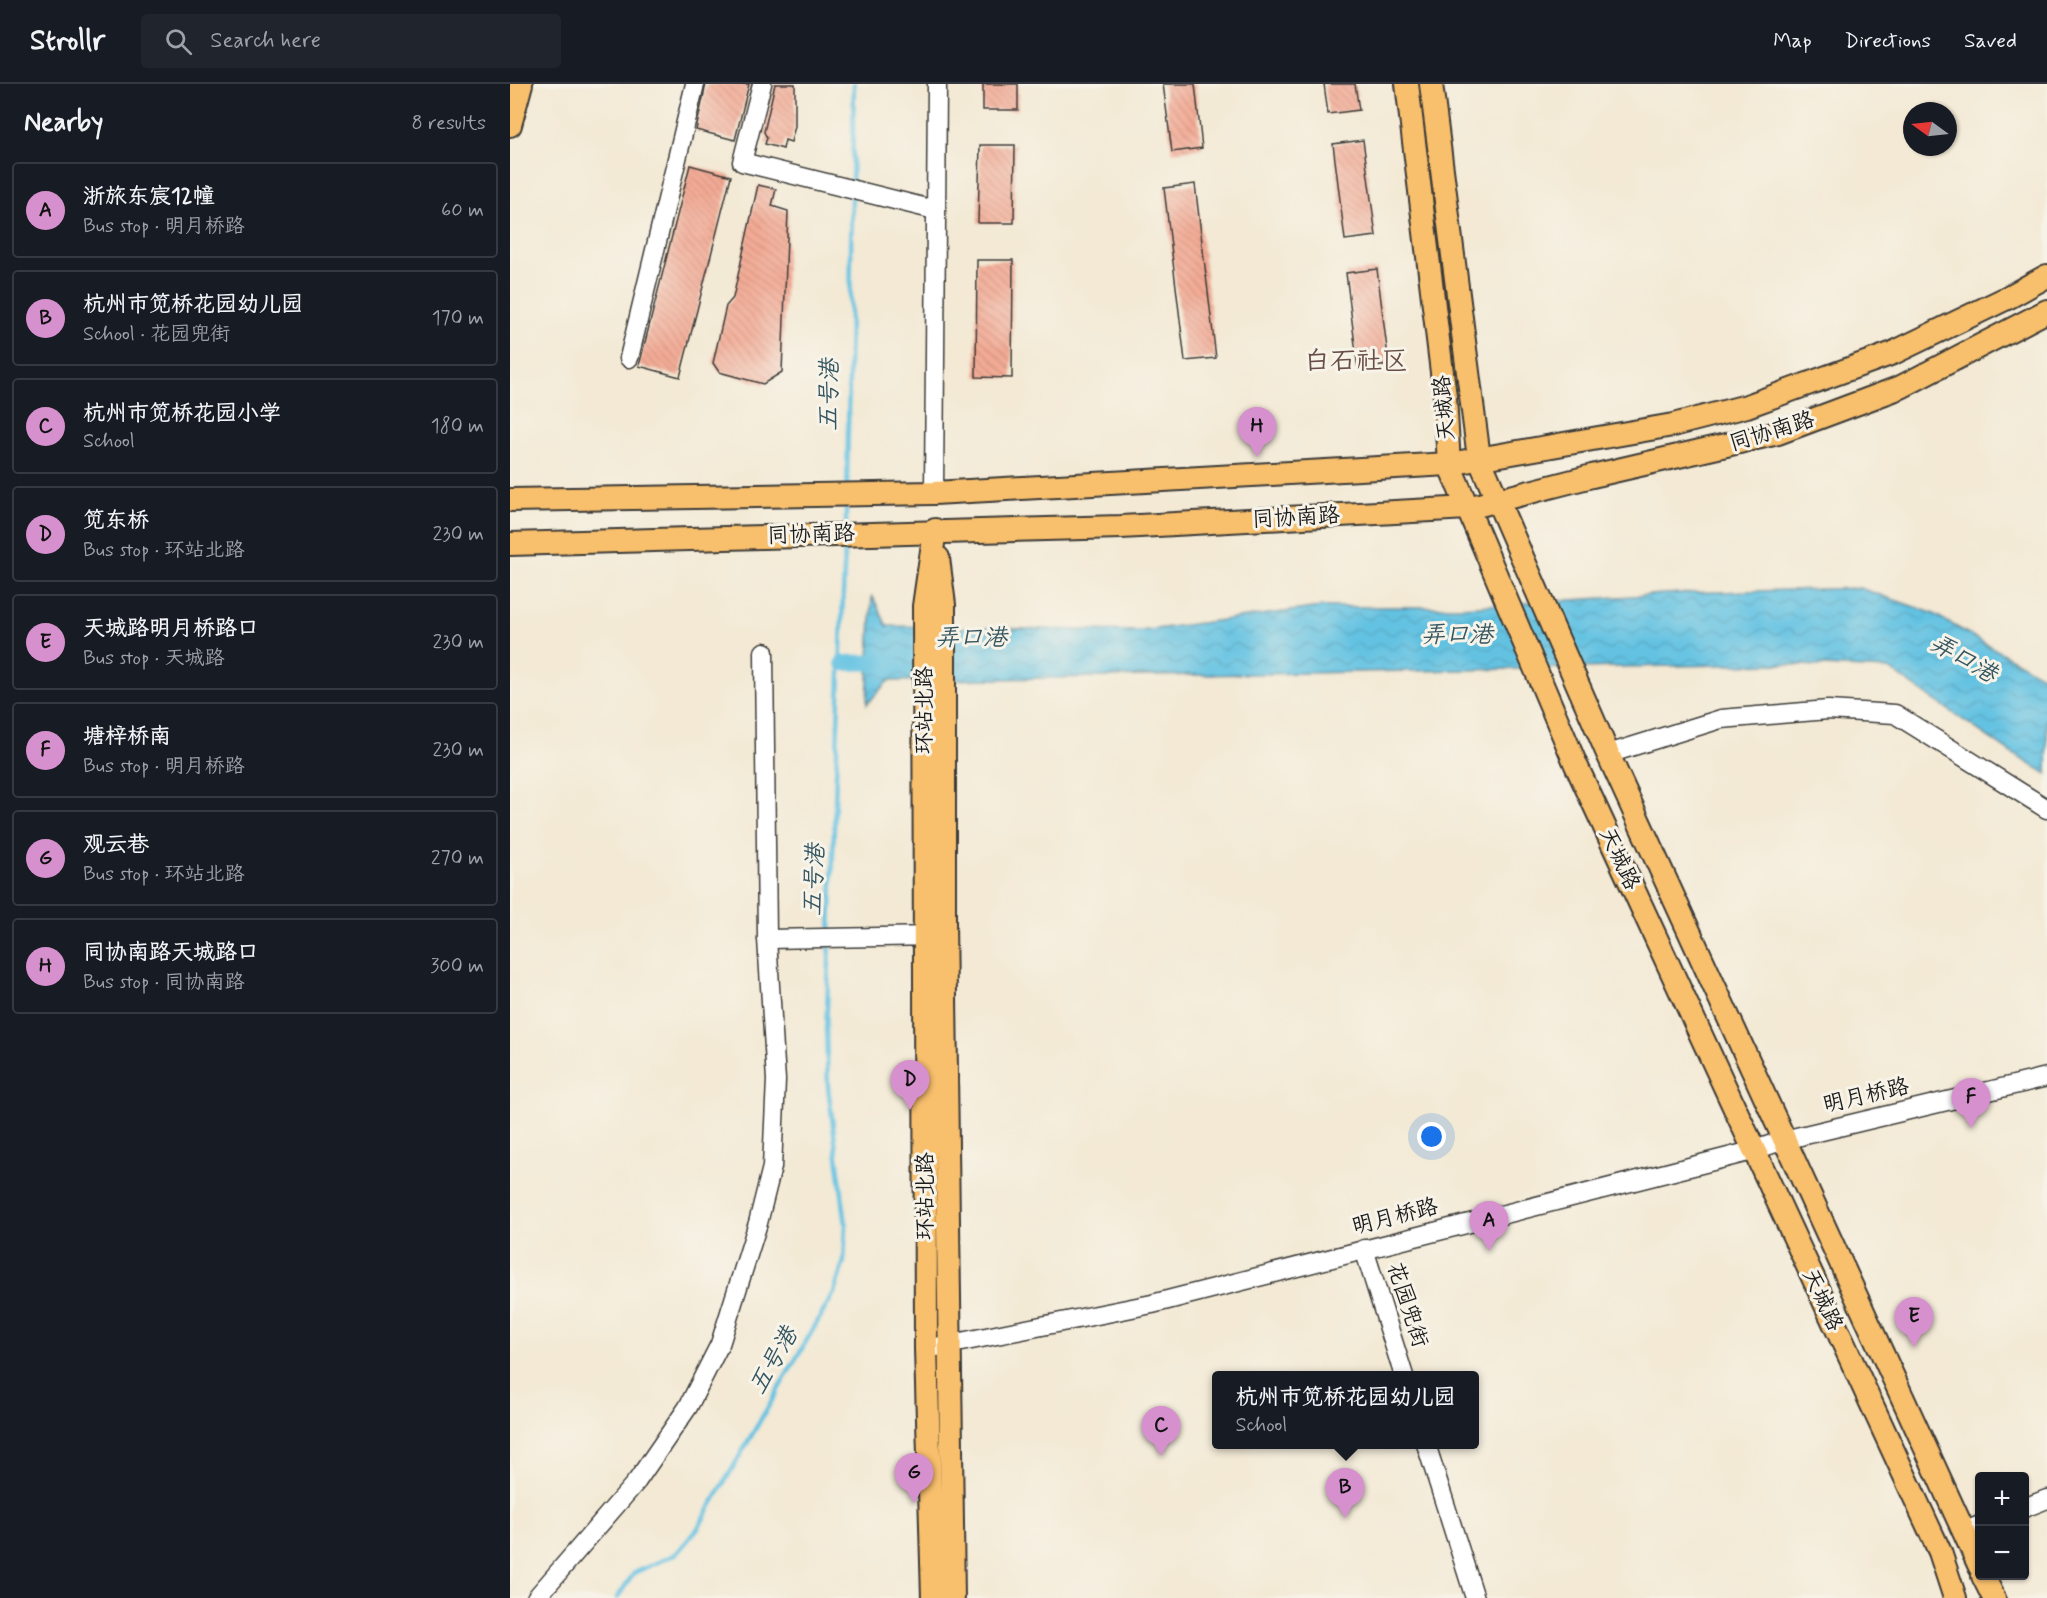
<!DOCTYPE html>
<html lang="en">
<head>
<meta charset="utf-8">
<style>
  body { margin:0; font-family:Mynerve,"LXGW WenKai TC",sans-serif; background:#20242c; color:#f1f3f6 }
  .controls { position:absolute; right:18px; bottom:18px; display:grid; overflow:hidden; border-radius:6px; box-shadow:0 2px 4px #0004 }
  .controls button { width:54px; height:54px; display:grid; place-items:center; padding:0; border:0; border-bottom:2px solid #363941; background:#171b24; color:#f1f3f6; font:30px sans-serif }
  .compass { position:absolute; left:1393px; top:18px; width:54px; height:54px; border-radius:50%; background:#171b24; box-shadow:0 2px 4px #0004; rotate:285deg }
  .you { position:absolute; left:922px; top:1053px; width:21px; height:21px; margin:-15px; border:4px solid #fff; border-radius:50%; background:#1a73e8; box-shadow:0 0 0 9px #1a73e833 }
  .badge { display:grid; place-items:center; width:39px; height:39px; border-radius:50%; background:#d690ce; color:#111; font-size:20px; font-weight:700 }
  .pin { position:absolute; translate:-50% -50px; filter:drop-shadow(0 2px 3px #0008) }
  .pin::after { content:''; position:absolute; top:32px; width:21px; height:18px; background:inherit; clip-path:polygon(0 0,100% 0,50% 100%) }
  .popup { position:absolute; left:702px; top:1287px; width:267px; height:78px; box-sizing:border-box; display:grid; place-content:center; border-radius:6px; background:#171b24; filter:drop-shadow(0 2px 4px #0005); font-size:20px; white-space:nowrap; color:#9ea1a6 }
  .popup b { font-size:22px; color:#f1f3f6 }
  .popup::after { content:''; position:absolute; left:50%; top:100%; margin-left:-12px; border:12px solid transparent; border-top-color:#171b24 }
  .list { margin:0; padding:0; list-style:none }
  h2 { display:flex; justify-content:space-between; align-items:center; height:78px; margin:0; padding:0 24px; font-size:26px }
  h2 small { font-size:20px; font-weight:400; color:#9ea1a6 }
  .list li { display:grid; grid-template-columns:39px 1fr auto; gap:18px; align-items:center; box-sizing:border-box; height:96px; margin:0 12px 12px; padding:0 12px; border:2px solid #363941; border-radius:6px }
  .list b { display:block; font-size:22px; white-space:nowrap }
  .list p { margin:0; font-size:20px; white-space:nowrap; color:#9ea1a6 }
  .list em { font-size:20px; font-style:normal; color:#9ea1a6 }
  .icon { flex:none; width:33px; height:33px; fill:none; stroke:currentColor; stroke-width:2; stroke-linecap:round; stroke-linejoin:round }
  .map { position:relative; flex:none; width:1537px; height:1514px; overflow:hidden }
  header { display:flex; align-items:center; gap:36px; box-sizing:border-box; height:84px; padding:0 30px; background:#171b24; border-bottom:2px solid #363941 }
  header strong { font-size:28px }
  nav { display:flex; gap:33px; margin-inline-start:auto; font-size:21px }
  .search { width:420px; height:54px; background:#20242c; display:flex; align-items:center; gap:15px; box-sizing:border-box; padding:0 21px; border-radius:6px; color:#9ea1a6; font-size:22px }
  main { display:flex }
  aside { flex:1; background:#171b24 }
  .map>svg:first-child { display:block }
  .water { fill:url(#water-waves); stroke:#406f7f; stroke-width:1.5 }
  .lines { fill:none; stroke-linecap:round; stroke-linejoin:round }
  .stream { stroke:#64c2e2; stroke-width:4.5 }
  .canal { stroke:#64c2e2; stroke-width:16 }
  .building { fill:url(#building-back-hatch) }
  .minor-casing { stroke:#3c3b38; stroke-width:21 }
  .major-casing { stroke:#3c3b38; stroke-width:26 }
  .minor { stroke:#fff; stroke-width:18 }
  .major { stroke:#f8bf6c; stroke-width:22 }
  .labels { text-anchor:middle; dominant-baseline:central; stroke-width:6; stroke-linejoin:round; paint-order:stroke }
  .street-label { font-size:22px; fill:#1c1c1c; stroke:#f7f3e8 }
  .water-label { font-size:24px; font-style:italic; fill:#355661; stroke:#f7f3e8 }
  .quarter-label { font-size:26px; fill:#674e46; stroke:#f7f3e8 }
</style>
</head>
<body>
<header>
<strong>Strollr</strong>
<div class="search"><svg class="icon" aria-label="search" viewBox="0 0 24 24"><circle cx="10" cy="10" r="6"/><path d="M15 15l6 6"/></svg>Search here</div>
<nav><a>Map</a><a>Directions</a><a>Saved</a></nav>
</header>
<main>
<aside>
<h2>Nearby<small>8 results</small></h2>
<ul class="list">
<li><span class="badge">A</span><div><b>浙旅东宸12幢</b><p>Bus stop · 明月桥路</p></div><em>60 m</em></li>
<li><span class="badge">B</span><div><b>杭州市笕桥花园幼儿园</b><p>School · 花园兜街</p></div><em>170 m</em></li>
<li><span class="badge">C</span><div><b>杭州市笕桥花园小学</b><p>School</p></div><em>180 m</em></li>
<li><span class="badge">D</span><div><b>笕东桥</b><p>Bus stop · 环站北路</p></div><em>230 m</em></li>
<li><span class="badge">E</span><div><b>天城路明月桥路口</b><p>Bus stop · 天城路</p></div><em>230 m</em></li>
<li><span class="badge">F</span><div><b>塘梓桥南</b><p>Bus stop · 明月桥路</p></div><em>230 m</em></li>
<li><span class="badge">G</span><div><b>观云巷</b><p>Bus stop · 环站北路</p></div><em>270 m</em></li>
<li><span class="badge">H</span><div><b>同协南路天城路口</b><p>Bus stop · 同协南路</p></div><em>300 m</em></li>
</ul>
</aside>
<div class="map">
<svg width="1537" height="1514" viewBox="0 0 1537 1514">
  <defs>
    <pattern id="water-waves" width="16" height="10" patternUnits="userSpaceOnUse" patternTransform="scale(1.5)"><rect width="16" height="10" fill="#64c2e2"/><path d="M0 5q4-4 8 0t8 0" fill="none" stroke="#56a6c1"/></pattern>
    <pattern id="building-back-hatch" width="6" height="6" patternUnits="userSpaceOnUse" patternTransform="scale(1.5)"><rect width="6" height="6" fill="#f3ab95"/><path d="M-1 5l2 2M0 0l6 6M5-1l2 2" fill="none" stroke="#d09380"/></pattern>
  </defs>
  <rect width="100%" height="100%" fill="#f7f3e8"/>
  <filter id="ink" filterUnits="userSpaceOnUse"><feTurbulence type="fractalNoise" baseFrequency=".0167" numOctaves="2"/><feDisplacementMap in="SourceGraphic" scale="12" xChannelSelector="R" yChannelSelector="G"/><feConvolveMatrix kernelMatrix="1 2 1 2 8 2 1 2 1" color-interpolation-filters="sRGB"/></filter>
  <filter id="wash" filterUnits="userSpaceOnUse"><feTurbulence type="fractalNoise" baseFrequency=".008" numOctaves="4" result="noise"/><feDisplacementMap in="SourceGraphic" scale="24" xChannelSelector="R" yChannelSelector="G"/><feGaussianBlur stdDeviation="1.35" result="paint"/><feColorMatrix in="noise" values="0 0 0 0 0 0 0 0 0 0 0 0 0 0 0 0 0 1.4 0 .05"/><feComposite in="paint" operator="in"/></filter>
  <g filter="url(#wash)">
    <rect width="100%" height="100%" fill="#f3e9d4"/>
    <path class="water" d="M 1350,504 L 1422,529 L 1537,595 L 1537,690 L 1503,670 L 1379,585 L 1269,580 L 378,597 L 357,620 L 362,511 L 377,542 L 630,547 L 811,523 L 951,523 L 1171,509 Z"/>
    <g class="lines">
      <g class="stream">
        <path d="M 342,102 L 344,0"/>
        <path d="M 337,405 L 342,111"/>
        <path d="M 336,444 L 336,417"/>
        <path d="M 320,849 L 335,459"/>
        <path d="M 107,1514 L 124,1489 L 166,1470 L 188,1444 L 324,1209 L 334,1177 L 336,1141 L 318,1003 L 316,945 L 320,857"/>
      </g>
      <path class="canal" d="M 333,579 L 381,578"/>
    </g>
    <g id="blocks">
      <g class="building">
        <path d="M 196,0 L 239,0 L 225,56 L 186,46 Z"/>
        <path d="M 265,0 L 285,0 L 285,42 L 281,58 L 275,56 L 273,65 L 255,60 L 257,54 L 254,48 Z"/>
        <rect x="473" y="0" width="35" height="26"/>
        <path d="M 653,0 L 685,0 L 692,64 L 662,68 Z"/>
        <path d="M 814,0 L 845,0 L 849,26 L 818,30 Z"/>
        <path d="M 853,56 L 866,152 L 835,156 L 823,60 Z"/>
        <path d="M 470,61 L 505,61 L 504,139 L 468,139 Z"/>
        <path d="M 180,81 L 221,92 L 170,293 L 129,282 Z"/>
        <path d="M 685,100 L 706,274 L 675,277 L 654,104 Z"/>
        <path d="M 248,101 L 266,105 L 262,122 L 278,127 L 272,288 L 253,300 L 209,288 L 203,279 L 216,222 L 223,214 Z"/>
        <path d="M 467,176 L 503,176 L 502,294 L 466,293 Z"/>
        <path d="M 867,185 L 879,281 L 848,285 L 836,189 Z"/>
      </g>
    </g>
  </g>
  <g filter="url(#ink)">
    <use href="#blocks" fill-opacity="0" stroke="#3c3b38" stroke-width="1.5"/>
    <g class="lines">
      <defs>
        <g id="minor">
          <path d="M 252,0 L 232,78 L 425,126"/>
          <path d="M 119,274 L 185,0"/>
          <path d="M 424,409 L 427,0"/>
          <path d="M 1098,670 L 1211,635 L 1318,626 L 1385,630 L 1537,725"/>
          <path d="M 257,855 L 426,852"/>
          <path d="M 854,1165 L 894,1292"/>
          <path d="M 416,1265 L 642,1220 L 1242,1067 L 1274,1056 L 1537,993"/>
          <path d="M 916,1360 L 965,1514"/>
          <path d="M 1514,1424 L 1537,1415"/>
          <path d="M 1453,1448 L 1470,1441"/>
          <path d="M 26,1514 L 127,1397 L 178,1323 L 210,1260 L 248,1139 L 262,1083 L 266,996 L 257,855 L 254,568"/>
        </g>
        <g id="major">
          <path d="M 897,0 L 935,313 L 939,380 L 1066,681 L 1430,1468 L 1445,1514"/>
          <path d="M 921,0 L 969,374 L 1098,670 L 1470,1483"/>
          <path d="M 0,41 L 11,0"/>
          <path d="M 0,416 L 424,409 L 939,380 L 1163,341 L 1237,322 L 1383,269 L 1499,213 L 1537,192"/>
          <path d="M 0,460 L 611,443 L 958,424 L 1082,392 L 1268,349 L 1391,303 L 1537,227"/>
          <path d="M 428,474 L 434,521 L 434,837 L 443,1514"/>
          <path d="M 1473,1492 L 1484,1514"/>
          <path d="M 423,1514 L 416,1265 L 414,522 L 425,446"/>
        </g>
      </defs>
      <use href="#minor" class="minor-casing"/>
      <use href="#major" class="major-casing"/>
      <use href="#minor" class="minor"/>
      <use href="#major" class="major"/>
    </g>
  </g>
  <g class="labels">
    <g class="street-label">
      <text transform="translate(935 324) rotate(-95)">天城路</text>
      <text transform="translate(1262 348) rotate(-17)">同协南路</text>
      <text transform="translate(786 434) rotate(-3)">同协南路</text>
      <text transform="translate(301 451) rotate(-2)">同协南路</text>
      <text transform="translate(415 626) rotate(-90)">环站北路</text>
      <text transform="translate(1109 775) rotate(65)">天城路</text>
      <text transform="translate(1356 1012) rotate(-13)">明月桥路</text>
      <text transform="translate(416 1112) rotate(-90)">环站北路</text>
      <text transform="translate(885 1133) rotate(-14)">明月桥路</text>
      <text transform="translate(1312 1216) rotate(65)">天城路</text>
      <text transform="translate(897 1221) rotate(72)">花园兜街</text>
    </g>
    <g class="water-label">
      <text transform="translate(320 311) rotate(-89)">五号港</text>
      <text x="947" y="551">弄口港</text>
      <text x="461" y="554">弄口港</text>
      <text transform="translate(1453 575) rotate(30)">弄口港</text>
      <text transform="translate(305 796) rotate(-87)">五号港</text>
      <text transform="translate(264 1277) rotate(-60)">五号港</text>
    </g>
    <g class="quarter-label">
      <text x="846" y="278">白石社区</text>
    </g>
  </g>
</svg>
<div class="controls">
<button>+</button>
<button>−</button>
</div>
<svg class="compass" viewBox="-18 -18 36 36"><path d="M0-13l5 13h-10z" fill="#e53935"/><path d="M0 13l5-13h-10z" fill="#9ea1a6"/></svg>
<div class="you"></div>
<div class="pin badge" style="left:979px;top:1167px">A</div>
<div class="pin badge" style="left:835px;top:1434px">B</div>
<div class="popup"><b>杭州市笕桥花园幼儿园</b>School</div>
<div class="pin badge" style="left:651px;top:1372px">C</div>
<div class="pin badge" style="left:400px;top:1026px">D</div>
<div class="pin badge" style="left:1404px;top:1263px">E</div>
<div class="pin badge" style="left:1461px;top:1044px">F</div>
<div class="pin badge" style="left:404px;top:1419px">G</div>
<div class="pin badge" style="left:747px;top:373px">H</div>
</div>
</main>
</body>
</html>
